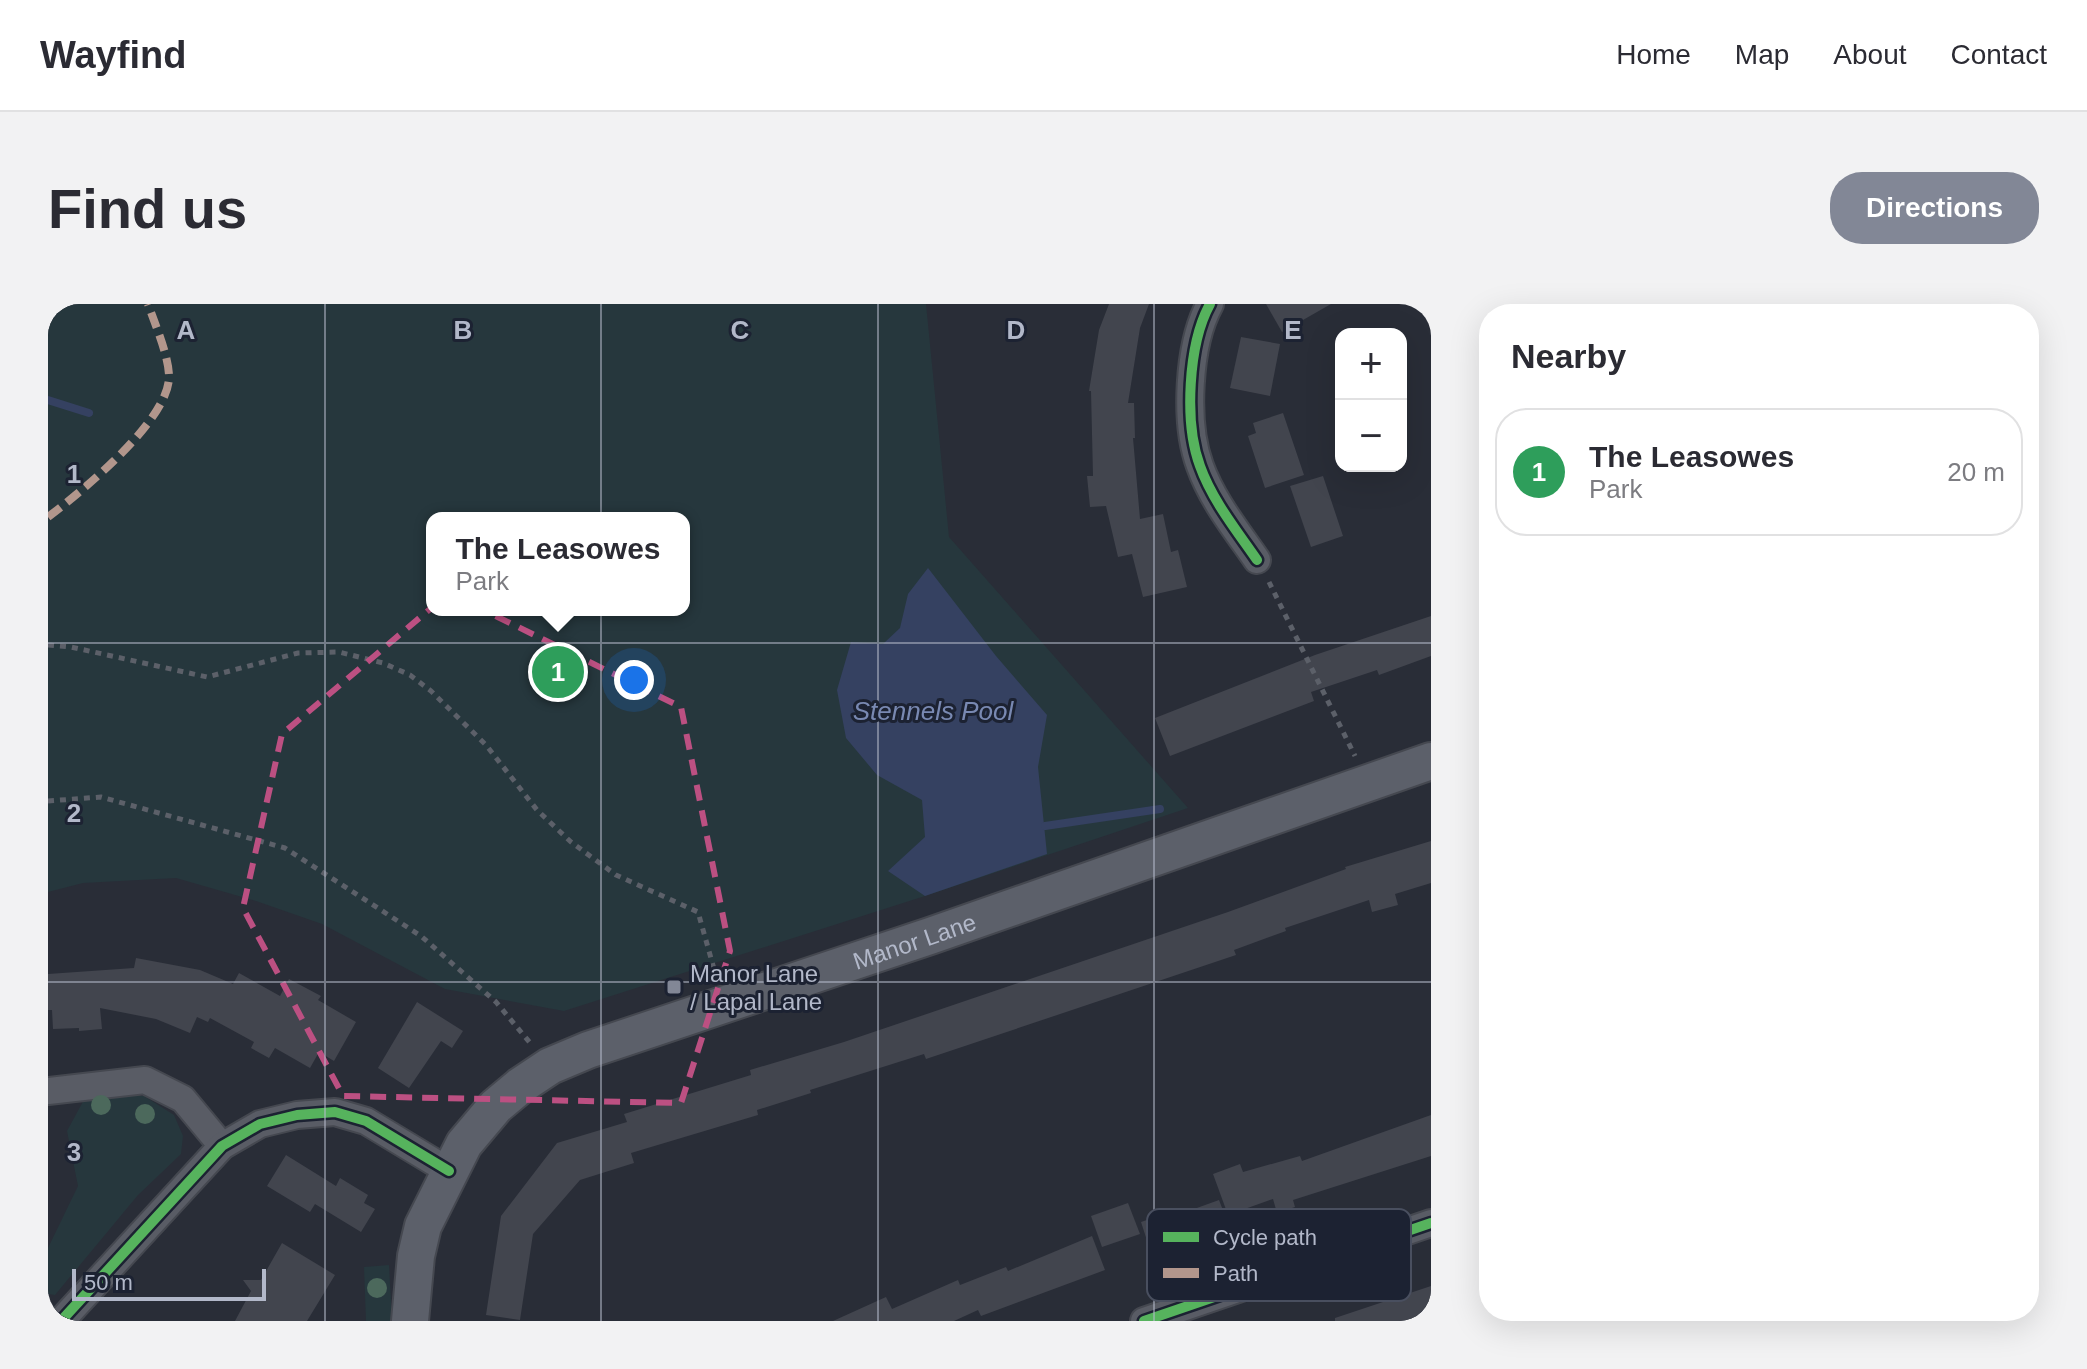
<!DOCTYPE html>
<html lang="en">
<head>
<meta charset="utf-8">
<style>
  body { margin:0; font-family:Arial,sans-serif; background:#f2f2f3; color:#2b2b33 }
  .controls { position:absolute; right:24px; top:24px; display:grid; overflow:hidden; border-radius:16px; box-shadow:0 8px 32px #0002 }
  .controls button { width:72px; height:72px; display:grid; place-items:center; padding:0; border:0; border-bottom:2px solid #e1e1e2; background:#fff; color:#2b2b33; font:40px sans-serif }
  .scale { position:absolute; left:24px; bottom:20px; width:194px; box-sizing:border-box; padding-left:8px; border:4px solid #b2b8c9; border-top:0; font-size:22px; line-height:28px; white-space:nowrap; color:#b2b8c9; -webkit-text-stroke:6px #1c2232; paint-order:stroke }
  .you { position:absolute; left:586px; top:376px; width:28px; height:28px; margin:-20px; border:6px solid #fff; border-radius:50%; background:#1a73e8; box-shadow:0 0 0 12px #1a73e833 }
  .badge { display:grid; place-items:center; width:52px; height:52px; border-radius:50%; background:#828796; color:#fff; font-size:26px; font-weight:700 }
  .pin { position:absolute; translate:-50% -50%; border:4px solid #fff; box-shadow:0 2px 8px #0006 }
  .popup { position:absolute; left:378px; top:208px; width:264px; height:104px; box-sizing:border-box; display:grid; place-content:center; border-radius:16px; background:#fff; filter:drop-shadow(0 2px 6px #0005); font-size:26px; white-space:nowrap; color:#7c7c81 }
  .popup b { font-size:30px; color:#2b2b33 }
  .popup::after { content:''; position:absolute; left:50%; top:100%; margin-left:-16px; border:16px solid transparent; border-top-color:#fff }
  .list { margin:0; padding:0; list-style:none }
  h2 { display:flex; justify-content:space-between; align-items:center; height:104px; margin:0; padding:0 32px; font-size:34px }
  h2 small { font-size:26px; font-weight:400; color:#7c7c81 }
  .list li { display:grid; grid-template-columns:52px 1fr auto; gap:24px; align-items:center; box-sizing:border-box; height:128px; margin:0 16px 16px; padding:0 16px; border:2px solid #e1e1e2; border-radius:32px }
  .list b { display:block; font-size:30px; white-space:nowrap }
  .list p { margin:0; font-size:26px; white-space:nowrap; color:#7c7c81 }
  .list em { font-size:26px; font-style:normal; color:#7c7c81 }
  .map { position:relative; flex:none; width:1383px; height:1017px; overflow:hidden; border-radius:32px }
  header { display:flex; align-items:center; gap:48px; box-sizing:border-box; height:112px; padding:0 40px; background:#fff; border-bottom:2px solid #e1e1e2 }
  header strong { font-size:38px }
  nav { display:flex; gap:44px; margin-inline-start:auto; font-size:28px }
  .intro { display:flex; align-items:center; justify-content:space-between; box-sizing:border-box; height:192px; padding:0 48px }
  h1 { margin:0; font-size:56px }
  .button { padding:20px 36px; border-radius:32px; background:#828796; color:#fff; font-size:28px; font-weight:700 }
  main { display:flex; gap:48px; padding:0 48px }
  aside { flex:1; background:#fff; border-radius:32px; box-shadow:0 8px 32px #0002 }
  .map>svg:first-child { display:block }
  .green { fill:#26373d; fill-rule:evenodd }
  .water { fill:#354161 }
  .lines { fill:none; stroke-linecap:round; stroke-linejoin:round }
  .stream { stroke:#354161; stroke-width:8 }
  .building { fill:#42454e }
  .street-casing { stroke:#454850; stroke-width:30 }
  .secondary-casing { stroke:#454850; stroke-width:40 }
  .path { stroke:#5c6069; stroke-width:5; stroke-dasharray:6 6; stroke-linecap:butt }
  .street { stroke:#595c65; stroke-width:26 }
  .secondary { stroke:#5c606a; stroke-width:36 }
  .quiet { stroke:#b2968c; stroke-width:8; stroke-dasharray:16 8; stroke-linecap:butt }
  .cycleway-casing { stroke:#1c2232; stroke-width:15 }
  .cycleway { stroke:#56b35d; stroke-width:10 }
  .tree { fill:#4c695c }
  .marked { fill:none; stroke:#bc5082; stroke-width:6; stroke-dasharray:16 10; stroke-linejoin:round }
  .grid { fill:none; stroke:#b2b8c9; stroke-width:2; stroke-opacity:0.55 }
  .poi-dot { fill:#828796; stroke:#1c2232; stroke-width:3 }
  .labels { text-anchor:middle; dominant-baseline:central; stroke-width:6; stroke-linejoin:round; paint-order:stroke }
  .street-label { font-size:24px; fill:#b2b8c9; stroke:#1c2232 }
  .poi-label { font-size:24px; fill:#b2b8c9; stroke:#1c2232; text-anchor:start }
  .water-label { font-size:26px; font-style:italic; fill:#7989b2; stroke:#1c2232 }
  .key { fill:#1c2232; stroke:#494f5f; stroke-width:2 }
  .key-label { font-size:22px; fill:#b2b8c9 }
  .grid-label { font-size:26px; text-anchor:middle; font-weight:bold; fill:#b2b8c9; stroke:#1c2232; stroke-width:6; stroke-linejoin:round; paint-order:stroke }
</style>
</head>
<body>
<header>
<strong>Wayfind</strong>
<nav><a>Home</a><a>Map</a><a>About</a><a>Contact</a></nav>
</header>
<div class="intro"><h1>Find us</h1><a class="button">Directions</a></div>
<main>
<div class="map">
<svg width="1383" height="1017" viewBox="0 0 1383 1017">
  <rect width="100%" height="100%" fill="#292d37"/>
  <g class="green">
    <path d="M 0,0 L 878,0 L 901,233 L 1140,504 L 877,592 L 516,707 L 397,685 L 274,620 L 208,597 L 128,574 L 35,579 L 0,588 ZM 384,214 L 636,214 L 636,306 L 384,306 Z"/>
    <path d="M 38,792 L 96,792 L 126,811 L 135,832 L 133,850 L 90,891 L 7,991 L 0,990 L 0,944 L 30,882 L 19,827 Z"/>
    <path d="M 341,961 L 344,1017 L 318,1017 L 316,963 Z"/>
  </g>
  <path class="water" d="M 880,264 L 948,352 L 999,411 L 990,463 L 999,550 L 877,592 L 840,567 L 877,533 L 874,496 L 829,471 L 798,434 L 789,386 L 803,338 L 835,340 L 852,324 L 860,290 Z"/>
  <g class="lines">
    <g class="stream">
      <path d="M 0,96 L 41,109"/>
      <path d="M 997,522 L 1112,505"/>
    </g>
  </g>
  <g class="building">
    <path d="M 1061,0 L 1101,0 L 1092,24 L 1080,99 L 1086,99 L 1087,134 L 1085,134 L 1092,215 L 1115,210 L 1123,248 L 1130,246 L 1139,283 L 1095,293 L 1084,250 L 1070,253 L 1058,202 L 1042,203 L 1039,172 L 1045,172 L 1043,87 L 1041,87 L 1051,26 Z"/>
    <path d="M 1218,0 L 1283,0 L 1234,28 Z"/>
    <path d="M 1193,33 L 1232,40 L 1222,92 L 1182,84 Z"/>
    <path d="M 1235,109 L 1256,171 L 1217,184 L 1200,132 L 1208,129 L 1205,119 Z"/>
    <path d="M 1275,172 L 1295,232 L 1263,243 L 1242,182 Z"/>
    <path d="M 1383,312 L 1383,352 L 1331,371 L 1329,366 L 1263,388 L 1266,397 L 1122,452 L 1107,414 L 1267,351 Z"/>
    <path d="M 1383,537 L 1383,579 L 1347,590 L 1350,601 L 1324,608 L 1321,596 L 1237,624 L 1238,627 L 1186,646 L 1188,651 L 878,755 L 876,750 L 762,786 L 763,789 L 709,806 L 710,811 L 583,849 L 586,859 L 532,876 L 485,930 L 472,1016 L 438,1011 L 453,912 L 509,839 L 579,818 L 576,810 L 703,771 L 702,766 L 796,738 L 1180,608 L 1298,565 L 1297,563 Z"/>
    <path d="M 88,654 L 152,666 L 185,680 L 191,669 L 232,692 L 241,675 L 273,692 L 270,696 L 308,718 L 286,757 L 271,748 L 262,764 L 227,744 L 221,754 L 203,744 L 206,738 L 162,714 L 160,718 L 149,713 L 142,729 L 108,715 L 52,704 L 54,725 L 31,727 L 31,724 L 5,725 L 4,706 L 0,706 L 0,670 L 86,664 Z"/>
    <path d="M 369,698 L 415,727 L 404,744 L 393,737 L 361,784 L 330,764 Z"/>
    <path d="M 1383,811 L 1383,852 L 1245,896 L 1247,903 L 1229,909 L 1225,895 L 1180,911 L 1165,870 L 1192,860 L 1195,868 L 1252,852 L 1254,857 Z"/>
    <path d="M 238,851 L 288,882 L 292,874 L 320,891 L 316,899 L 327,905 L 313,928 L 267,900 L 262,908 L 219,882 Z"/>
    <path d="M 1171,896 L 1181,922 L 1123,942 L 1125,949 L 1105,955 L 1093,918 L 1134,904 L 1135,909 Z"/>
    <path d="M 1080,899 L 1092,930 L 1054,943 L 1043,912 Z"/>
    <path d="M 1044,932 L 1057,966 L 933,1012 L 930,1006 L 906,1017 L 785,1017 L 838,993 L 844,1005 L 910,976 L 912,981 L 958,963 L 960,967 Z"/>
    <path d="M 234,939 L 287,971 L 259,1017 L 187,1017 L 203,987 L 195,976 L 213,976 Z"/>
    <path d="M 1383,982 L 1383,1017 L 1287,1017 L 1287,1014 Z"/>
  </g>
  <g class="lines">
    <defs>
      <g id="street">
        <path d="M 1162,0 C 1140,40 1136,119 1152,162 C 1164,196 1189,227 1209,256"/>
        <path d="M 0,787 L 97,776 L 135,795 L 174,842"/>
        <path d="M 13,1017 L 174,842 L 212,820 L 249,811 L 287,808 L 318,817 L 401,867"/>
        <path d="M 1096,1017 L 1383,919"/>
      </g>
      <g id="secondary">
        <path id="s1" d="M 362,1017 L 368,952 L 375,922 L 416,840 L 448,802 L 472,782 L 502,762 L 540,746 L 882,632 L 1383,457"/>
      </g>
    </defs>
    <use href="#street" class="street-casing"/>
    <use href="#secondary" class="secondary-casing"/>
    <g class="path">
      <path d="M 1221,278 L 1307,452"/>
      <path d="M 0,341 L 23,343 L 159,373 L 250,349 L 291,348 L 335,359 L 362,371 L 383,387 L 438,441 L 489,506 L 523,538 L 568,571 L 650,608 L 668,672"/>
      <path d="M 0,497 L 53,493 L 237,544 L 373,632 L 448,698 L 483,740"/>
    </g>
    <use href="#street" class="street"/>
    <use href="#secondary" class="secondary"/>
    <path class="quiet" d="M 0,213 C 33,188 123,115 121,71 C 120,50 107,20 100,0"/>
    <defs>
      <g id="cycleway">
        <path d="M 1162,0 C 1140,40 1136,119 1152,162 C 1164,196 1189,227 1209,256"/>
        <path d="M 13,1017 L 174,842 L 212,820 L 249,811 L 287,808 L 318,817 L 401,867"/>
        <path d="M 1096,1017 L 1383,919"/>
      </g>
    </defs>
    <use href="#cycleway" class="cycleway-casing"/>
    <use href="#cycleway" class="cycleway"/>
  </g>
  <g class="tree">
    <circle cx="53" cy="801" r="10"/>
    <circle cx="97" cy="810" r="10"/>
    <circle cx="329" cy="984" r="10"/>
  </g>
  <path class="marked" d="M 401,289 L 633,403 L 682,647 L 633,799 L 295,792 L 195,604 L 234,430 Z"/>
  <path class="grid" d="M 277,0 L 277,1017M 553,0 L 553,1017M 830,0 L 830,1017M 1106,0 L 1106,1017M 0,339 L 1383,339M 0,678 L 1383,678"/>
  <rect class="poi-dot" x="618" y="675" width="16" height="16" rx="4"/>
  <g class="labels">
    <g class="street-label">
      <text stroke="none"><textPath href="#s1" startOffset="690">Manor Lane</textPath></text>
    </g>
    <g class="poi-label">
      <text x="642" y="669">Manor Lane<tspan x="642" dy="28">/ Lapal Lane</tspan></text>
    </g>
    <g class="water-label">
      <text x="885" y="407">Stennels Pool</text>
    </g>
  </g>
  <rect x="1099" y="905" width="264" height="92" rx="12" class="key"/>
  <rect x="1115" y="928" width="36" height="10" fill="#56b35d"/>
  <rect x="1115" y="964" width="36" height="10" fill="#b2968c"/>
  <g class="key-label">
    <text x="1165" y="941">Cycle path</text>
    <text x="1165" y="977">Path</text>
  </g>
  <g class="grid-label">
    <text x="138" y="35">A</text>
    <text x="415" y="35">B</text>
    <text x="692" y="35">C</text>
    <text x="968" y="35">D</text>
    <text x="1245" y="35">E</text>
    <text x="26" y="179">1</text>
    <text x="26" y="518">2</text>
    <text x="26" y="857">3</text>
  </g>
</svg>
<div class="controls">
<button>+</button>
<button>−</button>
</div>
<div class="scale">50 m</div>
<div class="you"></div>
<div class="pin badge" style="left:510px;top:368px;background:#2e9e5b">1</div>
<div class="popup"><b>The Leasowes</b>Park</div>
</div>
<aside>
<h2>Nearby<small></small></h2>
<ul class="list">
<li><span class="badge" style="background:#2e9e5b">1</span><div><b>The Leasowes</b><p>Park</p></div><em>20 m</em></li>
</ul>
</aside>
</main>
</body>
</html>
